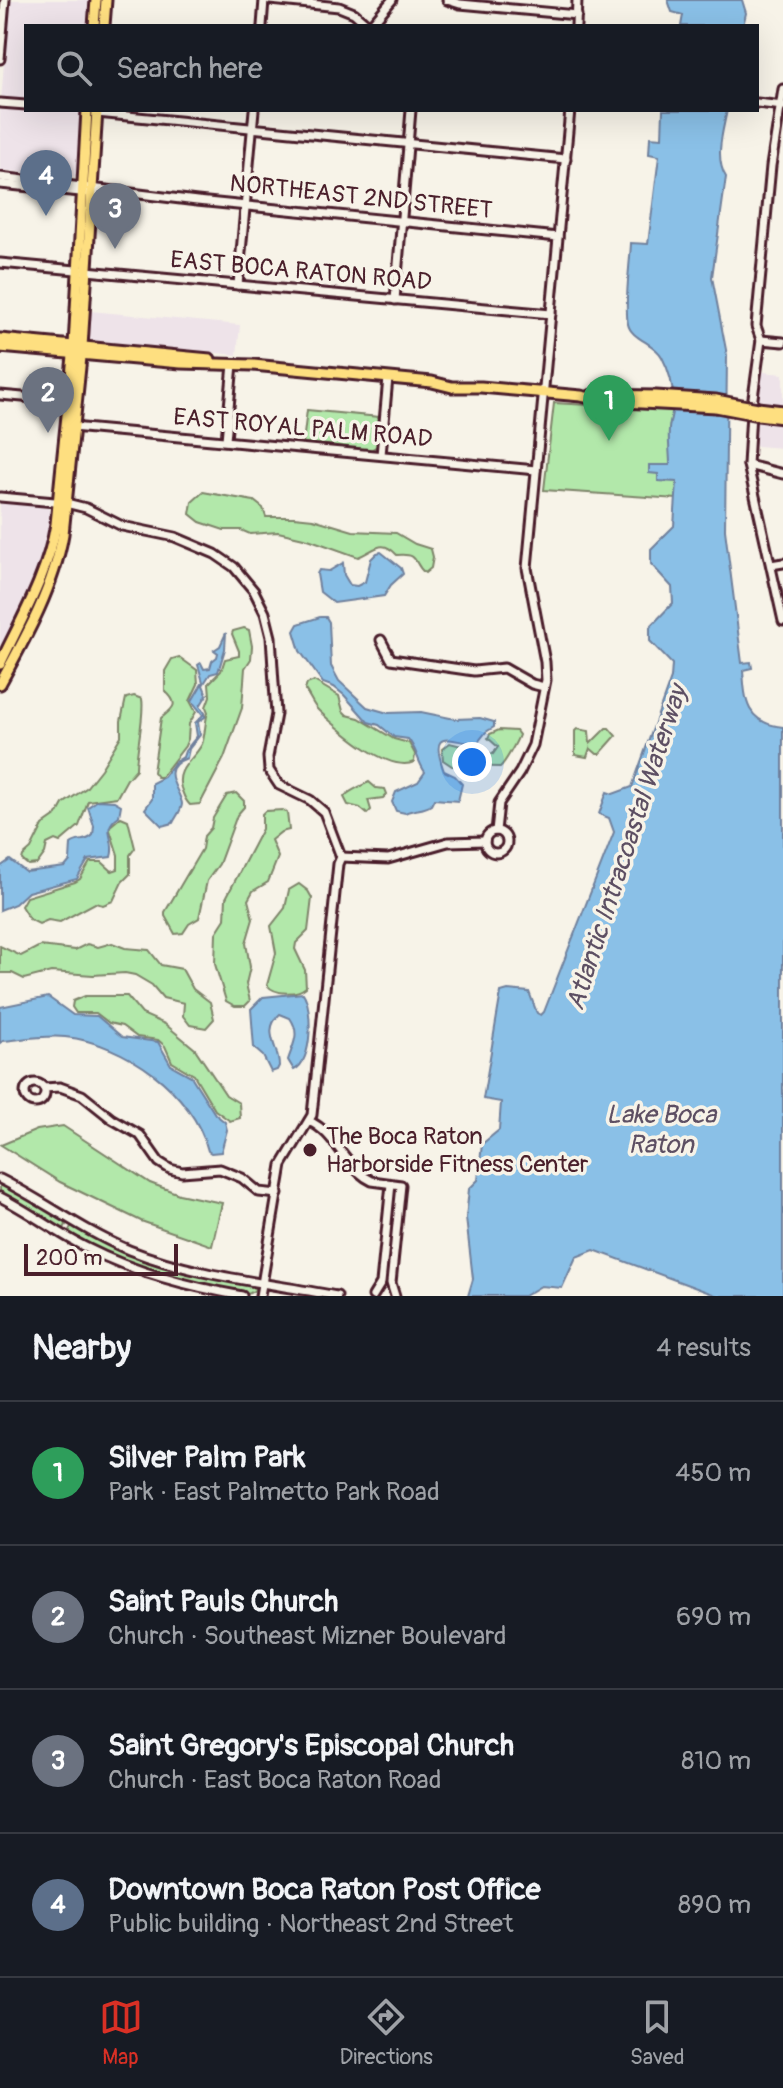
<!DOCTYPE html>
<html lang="en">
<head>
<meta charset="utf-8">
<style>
  body { margin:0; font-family:Pangolin,sans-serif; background:#20242c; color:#f1f3f6 }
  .scale { position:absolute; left:24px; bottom:20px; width:154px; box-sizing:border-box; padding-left:8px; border:4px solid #4a1f2b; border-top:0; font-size:22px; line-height:28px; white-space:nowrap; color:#4a1f2b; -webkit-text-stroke:6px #f7f3e8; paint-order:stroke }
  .you { position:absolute; left:472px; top:762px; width:28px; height:28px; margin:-20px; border:6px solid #fff; border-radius:50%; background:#1a73e8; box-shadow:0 0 0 12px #1a73e833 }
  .badge { display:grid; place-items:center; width:52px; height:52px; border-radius:50%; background:#d93025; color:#fff; font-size:26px; font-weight:700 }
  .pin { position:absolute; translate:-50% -66px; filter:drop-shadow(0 2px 4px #0008) }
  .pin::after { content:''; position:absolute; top:42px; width:28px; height:24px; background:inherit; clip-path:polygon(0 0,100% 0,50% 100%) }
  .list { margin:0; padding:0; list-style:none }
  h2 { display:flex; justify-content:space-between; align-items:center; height:104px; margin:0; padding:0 32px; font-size:34px }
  h2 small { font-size:26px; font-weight:400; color:#9ea1a6 }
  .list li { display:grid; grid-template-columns:52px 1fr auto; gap:24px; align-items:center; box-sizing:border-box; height:144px; padding:0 32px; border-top:2px solid #363941 }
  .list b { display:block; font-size:30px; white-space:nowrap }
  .list p { margin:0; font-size:26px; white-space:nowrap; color:#9ea1a6 }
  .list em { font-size:26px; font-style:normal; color:#9ea1a6 }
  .icon { flex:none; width:44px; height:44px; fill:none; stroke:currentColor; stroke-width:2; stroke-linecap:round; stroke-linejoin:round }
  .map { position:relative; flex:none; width:783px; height:1296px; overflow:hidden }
  .search { position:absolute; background:#171b24; box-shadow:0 8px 32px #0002; left:24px; right:24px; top:24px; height:88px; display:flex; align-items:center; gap:20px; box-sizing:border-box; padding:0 28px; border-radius:0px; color:#9ea1a6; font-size:30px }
  .sheet { height:680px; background:#171b24 }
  nav { display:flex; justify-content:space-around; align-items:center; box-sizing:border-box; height:112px; border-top:2px solid #363941; background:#171b24; font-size:22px; color:#9ea1a6 }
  nav a { display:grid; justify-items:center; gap:4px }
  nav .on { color:#d93025 }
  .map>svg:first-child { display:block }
  .built { fill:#eee3e9 }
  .green { fill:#b2e8aa; stroke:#7e846a; stroke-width:2 }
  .water { fill:#8ac0e7; stroke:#70809c; stroke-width:2 }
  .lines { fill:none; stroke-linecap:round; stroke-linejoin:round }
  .minor-casing { stroke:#4a1f2b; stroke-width:13 }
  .major-casing { stroke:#4a1f2b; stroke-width:15 }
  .minor { stroke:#f7f3e8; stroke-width:7 }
  .major { stroke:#fedf80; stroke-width:9 }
  .major-bridge-casing { stroke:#4a1f2b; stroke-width:15; stroke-linecap:butt }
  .major-bridge { stroke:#fedf80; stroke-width:9 }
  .poi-dot { fill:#4a1f2b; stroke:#f7f3e8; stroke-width:3 }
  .labels { text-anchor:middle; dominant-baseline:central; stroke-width:7; stroke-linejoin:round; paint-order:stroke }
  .street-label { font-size:24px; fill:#4a1f2b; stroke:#f7f3e8 }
  .poi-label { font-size:24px; fill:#4a1f2b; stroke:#f7f3e8; text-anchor:start }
  .water-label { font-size:26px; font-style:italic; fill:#5d4f63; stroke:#f7f3e8 }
</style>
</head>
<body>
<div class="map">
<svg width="783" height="1296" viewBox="0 0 783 1296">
  <rect width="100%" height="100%" fill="#f7f3e8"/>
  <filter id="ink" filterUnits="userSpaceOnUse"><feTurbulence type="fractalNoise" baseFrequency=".0125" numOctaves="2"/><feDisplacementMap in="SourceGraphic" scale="16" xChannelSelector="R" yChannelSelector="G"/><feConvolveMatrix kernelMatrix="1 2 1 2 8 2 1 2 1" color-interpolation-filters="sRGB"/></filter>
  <g filter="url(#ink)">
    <g class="built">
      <path d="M 9,0 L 92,0 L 90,26 L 26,26 L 26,110 L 83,110 L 78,178 L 0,170 L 0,113 Z"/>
      <path d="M 90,311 L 240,325 L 237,355 L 88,340 Z"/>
      <path d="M 754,371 L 783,374 L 783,448 L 745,445 Z"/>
      <path d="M 0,503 L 48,508 L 52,515 L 47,549 L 39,573 L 0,650 Z"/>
    </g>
    <g class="green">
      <path d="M 554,403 L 674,410 L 670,423 L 670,465 L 649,473 L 658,473 L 658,481 L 677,481 L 677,499 L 544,490 Z"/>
      <path d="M 307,410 L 379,417 L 377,446 L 371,450 L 303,443 Z"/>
      <path d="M 203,492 L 254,501 L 263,508 L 266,517 L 294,517 L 313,519 L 353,531 L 396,533 L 415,544 L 431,549 L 433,557 L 431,568 L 425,573 C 412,563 421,553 397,555 C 381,538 376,550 358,557 L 308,539 L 278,532 L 250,534 L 241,530 L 224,530 L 200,522 L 190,514 L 192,502 Z"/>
      <path d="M 244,628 L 249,630 L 252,646 L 251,659 L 245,668 L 242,708 L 224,758 L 200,804 L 190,805 C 184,799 184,796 181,788 C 175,768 194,760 202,744 C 205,737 205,721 208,712 L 206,707 L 210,696 L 209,683 L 221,671 L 225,659 L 239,656 L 239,651 L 232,634 L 233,631 Z"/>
      <path d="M 179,657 L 197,670 L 198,684 L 190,701 L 196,712 L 189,724 L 188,739 L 185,746 L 161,777 L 157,777 L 153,772 L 161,718 C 172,709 181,705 165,691 L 165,671 L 172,659 Z"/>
      <path d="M 314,681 L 339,696 L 343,711 L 347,715 L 359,718 L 394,739 L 409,743 L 415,754 L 414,762 C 388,774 338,728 319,711 C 313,706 310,696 305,690 L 307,684 Z"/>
      <path d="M 134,696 L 142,699 C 145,714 136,751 136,769 L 127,779 L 117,797 L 88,801 L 79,826 L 60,842 L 55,840 L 47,844 L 45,853 L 37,864 L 28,865 L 22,860 L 23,856 L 31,849 L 43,825 L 57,815 L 63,804 L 86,788 L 101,769 L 121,736 L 121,721 L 126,698 Z"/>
      <path d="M 606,728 L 609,728 L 616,736 L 600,754 L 597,754 L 590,748 L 587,757 L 575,755 L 575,731 L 577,729 L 589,731 L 590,744 Z"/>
      <path d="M 499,730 L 516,731 L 519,735 C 517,741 505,763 500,767 L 452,766 L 443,760 L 442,749 L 450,743 L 493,754 L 498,747 L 488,738 L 490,734 Z"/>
      <path d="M 369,782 L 376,788 L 385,789 L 387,794 L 383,798 L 368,800 L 371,810 L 367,814 L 360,808 L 348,805 L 344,797 C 347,792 363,785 369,782 Z"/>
      <path d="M 236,793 L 244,801 L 244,807 L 237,815 L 219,864 L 207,881 L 199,918 L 189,924 L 183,933 L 175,934 L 165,916 L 165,912 L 202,849 L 204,836 L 211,828 L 213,818 L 227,795 Z"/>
      <path d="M 283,810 L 287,813 L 289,830 L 281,832 L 271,840 L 278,857 L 268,882 L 253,891 L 248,900 L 253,919 L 246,943 L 250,967 L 246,984 L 250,1001 L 245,1006 L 235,1006 L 226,1001 L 215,964 L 216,933 L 225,919 L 226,898 L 262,829 L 262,814 L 265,811 Z"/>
      <path d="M 121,817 L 128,820 L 135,848 L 130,855 L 130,874 L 122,882 L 113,901 L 103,905 L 95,903 L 60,922 L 48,920 L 39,924 L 29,919 L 21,906 L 26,897 L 75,882 L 80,879 L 90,862 L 102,862 L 112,871 L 118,869 L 118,855 L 109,827 Z"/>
      <path d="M 299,884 L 308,891 L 312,898 L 308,931 L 296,943 L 295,949 L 305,970 L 306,987 C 297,995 275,995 267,985 L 276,953 L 271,926 L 285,908 L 289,890 Z"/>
      <path d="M 112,943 L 125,948 L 149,950 L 161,965 L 182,969 L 193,989 L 210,1002 L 214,1019 L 206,1028 L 190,1025 L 183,1016 L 184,1003 L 163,998 L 152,985 L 135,975 L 125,973 L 93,975 L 51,972 L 24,979 L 12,973 L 0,973 L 0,946 L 21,956 L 40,946 L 75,950 L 87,944 L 98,947 Z"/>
      <path d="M 85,996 L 127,996 L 142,1014 L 165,1024 L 195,1049 L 226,1095 L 239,1103 L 240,1118 L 230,1121 L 215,1110 L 194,1075 L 172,1062 L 165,1046 L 158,1040 L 137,1037 L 122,1026 L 109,1023 L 96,1013 L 76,1013 L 72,1007 L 73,1001 Z"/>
      <path d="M 63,1126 L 150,1183 L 179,1194 L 222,1203 L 212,1246 L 141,1221 L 60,1182 L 1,1145 L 37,1130 Z"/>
      <path d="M 0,1182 L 65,1221 L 66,1225 L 63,1230 L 0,1194 Z"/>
      <path d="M 72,1225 L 115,1247 L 254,1284 L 255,1290 L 248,1294 C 184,1282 126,1265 67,1234 Z"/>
    </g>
    <g class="water">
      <path d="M 668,0 L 742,0 L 746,13 L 743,26 L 681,26 L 683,15 L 672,12 Z"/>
      <path d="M 663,110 L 727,110 C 723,131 714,158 726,177 L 712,277 L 727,355 L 725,530 L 742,663 L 751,662 L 752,668 L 743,670 C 745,701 746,723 783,727 L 783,1296 L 718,1296 L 594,1250 L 576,1257 L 562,1288 L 541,1286 L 524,1296 L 468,1296 L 473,1279 L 466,1218 L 469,1189 L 478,1180 L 482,1144 L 499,1130 L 501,1102 L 483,1099 L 501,992 L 508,990 L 529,992 L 537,1013 L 541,1015 L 544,1012 L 614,832 L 609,818 L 599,814 L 607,792 L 613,794 L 632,787 L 671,678 L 672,664 L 650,641 L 650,627 L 673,603 L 672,587 L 651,564 L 651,549 L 674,526 L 677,482 L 658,481 L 658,474 L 649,473 L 649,465 L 670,465 C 670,452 667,434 670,422 C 676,401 673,378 662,357 C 655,343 631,339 628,324 C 624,304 630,265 631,243 L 648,244 L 659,156 L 649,154 L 650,137 L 662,138 Z"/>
      <path d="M 381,552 L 401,568 L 403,574 L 391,585 L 384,596 L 334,603 L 320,592 L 317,574 L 319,570 L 329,571 L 343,563 L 344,575 L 350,585 L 357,586 L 365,582 L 371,559 L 377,553 Z"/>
      <path d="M 320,617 L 326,617 L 329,622 L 331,666 L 339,681 L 367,707 L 388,713 L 421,712 L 455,719 L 480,718 L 494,722 L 494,727 L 486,732 L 478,742 C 456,746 426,722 444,771 L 455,776 L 462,784 L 458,801 L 434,799 L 431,805 C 423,811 415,808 405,813 L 396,811 L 392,802 L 396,792 L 418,782 L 425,772 C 417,761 417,749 408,739 L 394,737 L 379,725 L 368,722 L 344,695 L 334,687 L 323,683 L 300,651 L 294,631 L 298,624 Z"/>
      <path d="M 226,633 L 225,649 L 218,672 L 210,674 L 203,685 L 207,695 L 200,706 L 205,713 L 205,717 L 198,722 L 200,735 L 189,749 L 187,758 C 156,769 181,790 182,804 C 182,810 175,818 173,823 L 162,826 L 145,809 L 152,799 L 152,783 L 164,777 L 175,762 L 183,757 L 185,751 L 197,736 L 195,723 L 203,715 L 192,701 L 203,682 L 198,665 L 201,663 L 204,669 L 210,668 L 212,661 L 217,657 L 218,653 L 214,650 L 220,646 Z"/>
      <path d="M 98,800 L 114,801 L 121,805 L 119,816 C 99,830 117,838 111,857 L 88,860 L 77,879 L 28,892 L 15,904 L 0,910 L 0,867 L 10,860 L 26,872 L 65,867 L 70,861 L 71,844 C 78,838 86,843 93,835 L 94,826 L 88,807 Z"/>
      <path d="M 303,993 C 313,1007 313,1063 294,1070 L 288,1060 C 293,1044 301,1034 290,1018 L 280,1014 C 261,1031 279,1047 279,1066 L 277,1070 L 271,1072 L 263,1056 L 254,1048 L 251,1009 L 263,997 Z"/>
      <path d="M 48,997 L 73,1015 L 97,1016 L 122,1037 L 158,1042 L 171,1065 L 191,1076 L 215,1114 L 225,1122 L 227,1130 L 221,1152 L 211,1153 L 208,1151 C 193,1092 125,1043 65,1037 C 46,1035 23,1039 3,1041 L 0,1043 L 0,1007 Z"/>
    </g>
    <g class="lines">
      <defs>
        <g id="minor">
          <path d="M 270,0 L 339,7 L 354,13 L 369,26"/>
          <path d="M 447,0 L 460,4 L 577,15"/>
          <path d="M 262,26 L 264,0"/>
          <path d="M 370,26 L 392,0"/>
          <path d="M 576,26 L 577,0"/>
          <path d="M 0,59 L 5,0"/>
          <path d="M 783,89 L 771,166 L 756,326 L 761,340 L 751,412 L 748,465 L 783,621"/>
          <path d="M 0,103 L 26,105"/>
          <path d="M 757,103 L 783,106"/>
          <path d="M 97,113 L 566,159"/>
          <path d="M 0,177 L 197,201 L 558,237"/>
          <path d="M 0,184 L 121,196"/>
          <path d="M 0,263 L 551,314"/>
          <path d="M 238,285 L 254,110"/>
          <path d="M 395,300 L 411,110"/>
          <path d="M 761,340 L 783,342"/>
          <path d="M 0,395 L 68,401"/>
          <path d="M 72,427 L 536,470"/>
          <path d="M 226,440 L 233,364"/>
          <path d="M 381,455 L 388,378"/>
          <path d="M 748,465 L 783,474"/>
          <path d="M 0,497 L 66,503 L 86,508 L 122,526 L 175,537 L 215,554 L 234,567 L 254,591 L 265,613 L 271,637 L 276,714 L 268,757 L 269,770 L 279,785 L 310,800 L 324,812 L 341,857 L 338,864 L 312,1115 L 282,1165 L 260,1296"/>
          <path d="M 771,565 L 783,563"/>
          <path d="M 381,640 L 391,659 L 474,671 L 504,668 L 532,684 L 544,687"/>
          <path d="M 496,831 L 499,803 L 520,772 L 533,745 L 546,680 L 545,662 L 527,568 L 570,110"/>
          <circle cx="496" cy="842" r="11"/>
          <path d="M 341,857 L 388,859 L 448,842 L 485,841"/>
          <circle cx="35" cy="1093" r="10"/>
          <path d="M 44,1088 L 60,1087 L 82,1095 L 112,1119 L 140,1135 L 159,1162 L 170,1169 L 182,1172 L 220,1169 L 242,1178 L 259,1192 L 278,1194"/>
          <path d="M 309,1121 C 335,1133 342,1161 365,1177 L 372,1181 L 401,1185 L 391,1283 L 395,1296"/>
          <path d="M 0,1179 C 44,1201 83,1231 129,1250 C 195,1276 267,1283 337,1296"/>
          <path d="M 0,1197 C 30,1212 57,1233 87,1248 C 136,1273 188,1286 242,1296"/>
          <path d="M 373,1296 L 381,1283 L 391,1184"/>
        </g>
        <g id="major">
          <path d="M 94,26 L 96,0"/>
          <path d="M 104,26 L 106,0"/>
          <path d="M 0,339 L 210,359"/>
          <path d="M 0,347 L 181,363 L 253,365 L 432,382 L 452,387 L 481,387 L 581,396 L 605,401 L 716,407"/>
          <path d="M 592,395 L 656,396 L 716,400"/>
          <path d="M 758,408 L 783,411"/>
          <path d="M 758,415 L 783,418"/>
          <path d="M 0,664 C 22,618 48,574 56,524 L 74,346 L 87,110"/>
          <path d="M 0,684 C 26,637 54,587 63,534 L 82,347 L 97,110"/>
        </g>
      </defs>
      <use href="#minor" class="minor-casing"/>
      <use href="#major" class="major-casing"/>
      <use href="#minor" class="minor"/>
      <use href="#major" class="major"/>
      <defs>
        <g id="major-bridge">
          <path d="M 716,400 L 758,408"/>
          <path d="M 716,407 L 758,415"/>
        </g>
      </defs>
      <use href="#major-bridge" class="major-bridge-casing"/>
      <use href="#major-bridge" class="major-bridge"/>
    </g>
  </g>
  <circle class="poi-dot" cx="310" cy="1150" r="8"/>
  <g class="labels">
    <g class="street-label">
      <text transform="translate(361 197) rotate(6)">NORTHEAST 2ND STREET</text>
      <text transform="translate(301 271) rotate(5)">EAST BOCA RATON ROAD</text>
      <text transform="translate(303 428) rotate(5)">EAST ROYAL PALM ROAD</text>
    </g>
    <g class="poi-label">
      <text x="326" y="1136">The Boca Raton<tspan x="326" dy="28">Harborside Fitness Center</tspan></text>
    </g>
    <g class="water-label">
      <text transform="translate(627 848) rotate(-72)">Atlantic Intracoastal Waterway</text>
      <text x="661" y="1115">Lake Boca<tspan x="661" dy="30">Raton</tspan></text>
    </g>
  </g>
</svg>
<div class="scale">200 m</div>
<div class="you"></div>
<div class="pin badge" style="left:609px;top:441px;background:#2e9e5b">1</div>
<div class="pin badge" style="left:48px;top:433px;background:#6b7280">2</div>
<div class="pin badge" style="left:115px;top:249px;background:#6b7280">3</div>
<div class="pin badge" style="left:46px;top:216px;background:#5c6f8a">4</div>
<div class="search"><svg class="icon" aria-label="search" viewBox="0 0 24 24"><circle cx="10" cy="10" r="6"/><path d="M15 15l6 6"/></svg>Search here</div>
</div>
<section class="sheet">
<h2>Nearby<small>4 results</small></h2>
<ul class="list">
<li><span class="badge" style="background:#2e9e5b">1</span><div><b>Silver Palm Park</b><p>Park · East Palmetto Park Road</p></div><em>450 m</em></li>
<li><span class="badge" style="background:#6b7280">2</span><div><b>Saint Pauls Church</b><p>Church · Southeast Mizner Boulevard</p></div><em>690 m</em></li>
<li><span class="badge" style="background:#6b7280">3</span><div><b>Saint Gregory's Episcopal Church</b><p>Church · East Boca Raton Road</p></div><em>810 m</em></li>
<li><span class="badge" style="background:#5c6f8a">4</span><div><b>Downtown Boca Raton Post Office</b><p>Public building · Northeast 2nd Street</p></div><em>890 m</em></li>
</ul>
</section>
<nav>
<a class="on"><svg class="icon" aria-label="map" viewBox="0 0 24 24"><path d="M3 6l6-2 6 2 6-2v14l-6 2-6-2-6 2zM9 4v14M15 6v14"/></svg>Map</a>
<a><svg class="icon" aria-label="directions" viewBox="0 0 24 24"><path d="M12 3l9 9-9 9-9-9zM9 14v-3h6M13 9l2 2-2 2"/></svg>Directions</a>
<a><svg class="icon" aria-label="saved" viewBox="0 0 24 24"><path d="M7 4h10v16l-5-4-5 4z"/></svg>Saved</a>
</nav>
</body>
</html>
